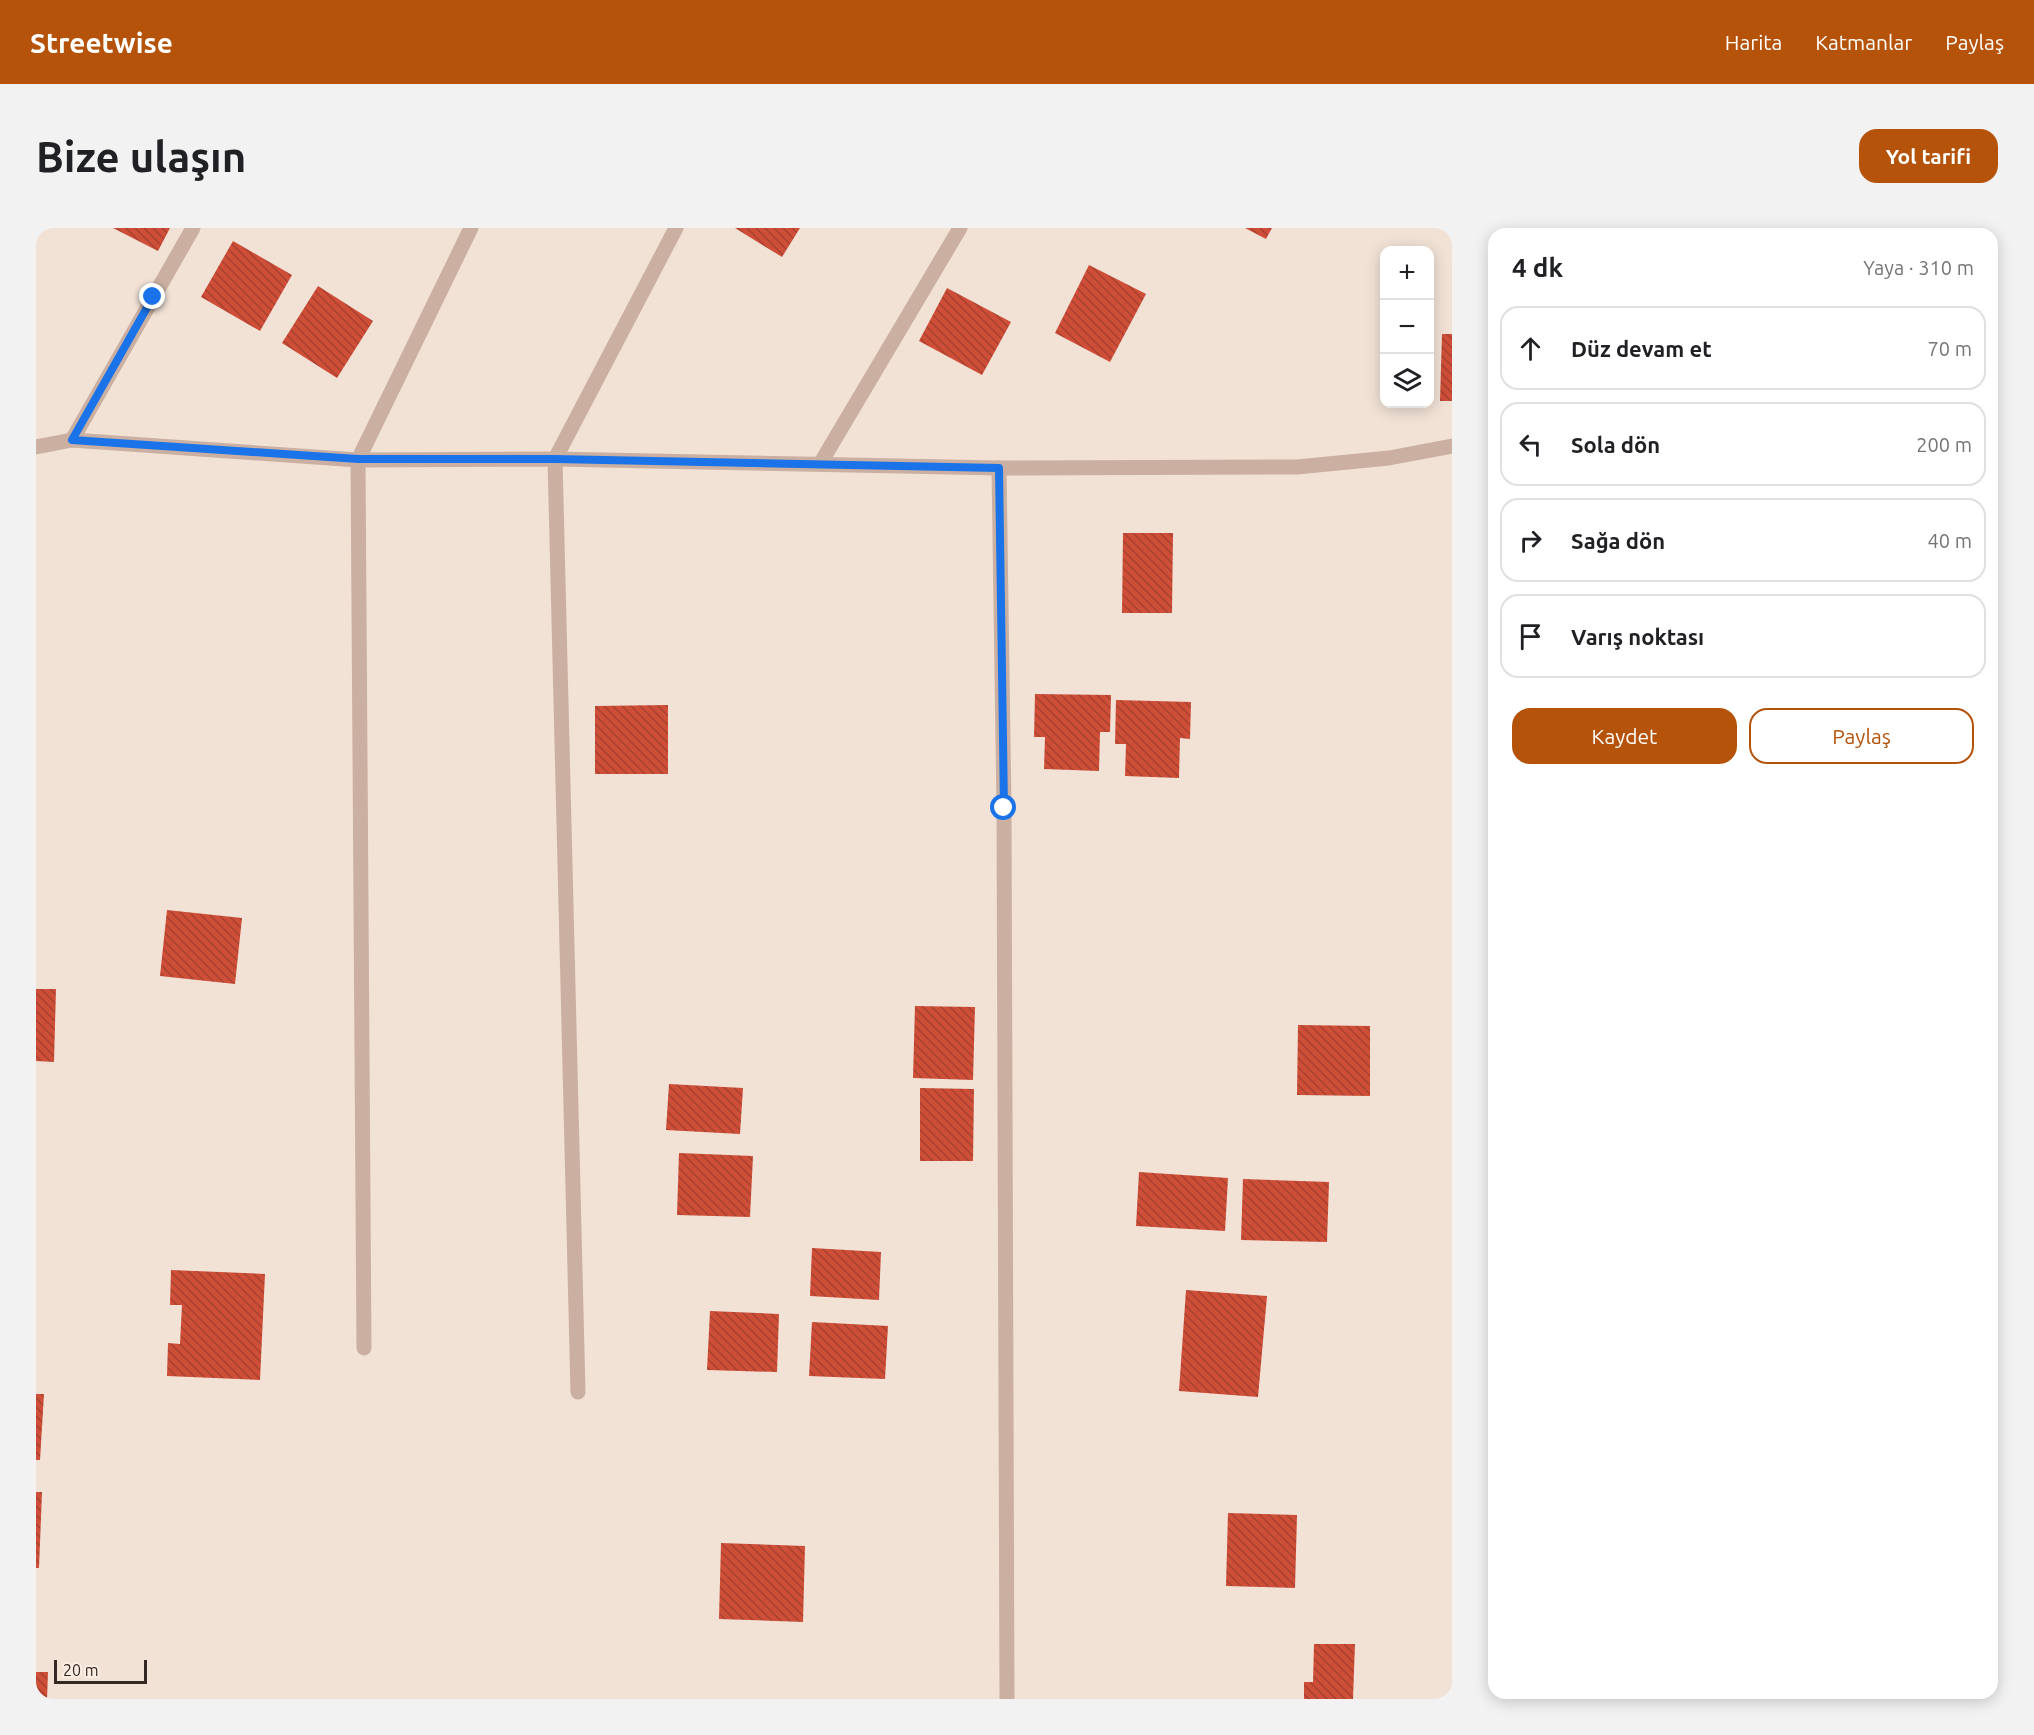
<!DOCTYPE html>
<html lang="tr">
<head>
<meta charset="utf-8">
<style>
  body { margin:0; font-family:Ubuntu,sans-serif; background:#f2f2f2; color:#202124 }
  .controls { position:absolute; right:18px; top:18px; display:grid; overflow:hidden; border-radius:12px; box-shadow:0 3px 15px #0003 }
  .controls button { width:54px; height:54px; display:grid; place-items:center; padding:0; border:0; border-bottom:2px solid #e0e0e0; background:#fff; color:#202124; font:30px sans-serif }
  .scale { position:absolute; left:18px; bottom:15px; width:93px; box-sizing:border-box; padding-left:6px; border:3px solid #342825; border-top:0; font-size:16px; line-height:21px; white-space:nowrap; color:#342825; -webkit-text-stroke:4px #faede2; paint-order:stroke }
  .stop { position:absolute; width:18px; height:18px; margin:-14px; border:4px solid #1a73e8; border-radius:50%; background:#fff }
  .stop.end { background:#1a73e8; border-color:#fff; box-shadow:0 2px 6px #0008 }
  .list { margin:0; padding:0; list-style:none }
  h2 { display:flex; justify-content:space-between; align-items:center; height:78px; margin:0; padding:0 24px; font-size:26px }
  h2 small { font-size:20px; font-weight:400; color:#757577 }
  .list li { display:grid; grid-template-columns:39px 1fr auto; gap:18px; align-items:center; box-sizing:border-box; height:84px; margin:0 12px 12px; padding:0 12px; border:2px solid #e0e0e0; border-radius:18px }
  .list b { display:block; font-size:22px; white-space:nowrap }
  .list em { font-size:20px; font-style:normal; color:#757577 }
  .actions { display:flex; gap:12px; padding:18px 24px }
  .actions a { flex:1; padding:14px 0; border:2px solid #b45309; border-radius:18px; text-align:center; font-size:21px; color:#b45309 }
  .actions .main { background:#b45309; color:#fff }
  .icon { flex:none; width:33px; height:33px; fill:none; stroke:currentColor; stroke-width:2; stroke-linecap:round; stroke-linejoin:round }
  .map { position:relative; flex:none; width:1416px; height:1471px; overflow:hidden; border-radius:18px }
  header { display:flex; align-items:center; gap:36px; box-sizing:border-box; height:84px; padding:0 30px; background:#b45309; color:#fff }
  header strong { font-size:28px }
  nav { display:flex; gap:33px; margin-inline-start:auto; font-size:21px }
  .intro { display:flex; align-items:center; justify-content:space-between; box-sizing:border-box; height:144px; padding:0 36px }
  h1 { margin:0; font-size:42px }
  .button { padding:15px 27px; border-radius:18px; background:#b45309; color:#fff; font-size:21px; font-weight:700 }
  main { display:flex; gap:36px; padding:0 36px }
  aside { flex:1; background:#fff; border-radius:18px; box-shadow:0 3px 15px #0003 }
  .map>svg:first-child { display:block }
  .building { fill:url(#building-back-hatch) }
  .lines { fill:none; stroke-linecap:round; stroke-linejoin:round }
  .street { stroke:#cbb0a1; stroke-width:15 }
  .route { stroke:#1a73e8; stroke-width:8 }
</style>
</head>
<body>
<header>
<strong>Streetwise</strong>
<nav><a>Harita</a><a>Katmanlar</a><a>Paylaş</a></nav>
</header>
<div class="intro"><h1>Bize ulaşın</h1><a class="button">Yol tarifi</a></div>
<main>
<div class="map">
<svg width="1416" height="1471" viewBox="0 0 1416 1471">
  <defs>
    <pattern id="building-back-hatch" width="6" height="6" patternUnits="userSpaceOnUse" patternTransform="scale(1.5)"><rect width="6" height="6" fill="#ce4e38"/><path d="M-1 5l2 2M0 0l6 6M5-1l2 2" fill="none" stroke="#a8412f"/></pattern>
  </defs>
  <rect width="100%" height="100%" fill="#f2e2d6"/>
  <g class="building">
    <path d="M 77,0 L 134,0 L 122,23 Z"/>
    <path d="M 699,0 L 764,0 L 746,29 Z"/>
    <path d="M 1209,0 L 1236,0 L 1230,11 Z"/>
    <path d="M 197,13 L 256,47 L 224,103 L 165,69 Z"/>
    <path d="M 1053,37 L 1110,66 L 1074,134 L 1019,105 Z"/>
    <path d="M 282,58 L 337,93 L 301,150 L 246,115 Z"/>
    <path d="M 911,60 L 975,94 L 946,147 L 883,113 Z"/>
    <path d="M 1406,106 L 1416,106 L 1416,173 L 1404,173 Z"/>
    <path d="M 1087,305 L 1137,305 L 1136,385 L 1086,385 Z"/>
    <path d="M 999,466 L 1075,467 L 1074,504 L 1064,504 L 1063,543 L 1008,541 L 1009,509 L 998,509 Z"/>
    <path d="M 1080,472 L 1155,474 L 1154,511 L 1144,510 L 1143,550 L 1089,548 L 1090,516 L 1079,516 Z"/>
    <path d="M 632,477 L 632,546 L 559,546 L 559,478 Z"/>
    <path d="M 131,682 L 206,690 L 199,756 L 124,748 Z"/>
    <path d="M 0,761 L 20,761 L 18,834 L 0,833 Z"/>
    <path d="M 879,778 L 939,779 L 937,852 L 877,850 Z"/>
    <path d="M 1262,797 L 1334,798 L 1334,868 L 1261,867 Z"/>
    <path d="M 633,856 L 707,860 L 704,906 L 630,902 Z"/>
    <path d="M 884,860 L 938,861 L 937,933 L 884,933 Z"/>
    <path d="M 643,925 L 717,928 L 714,989 L 641,987 Z"/>
    <path d="M 1103,944 L 1192,950 L 1189,1003 L 1100,998 Z"/>
    <path d="M 1207,951 L 1293,954 L 1291,1014 L 1205,1012 Z"/>
    <path d="M 776,1020 L 845,1024 L 843,1072 L 774,1068 Z"/>
    <path d="M 135,1042 L 229,1046 L 224,1152 L 131,1148 L 132,1115 L 144,1116 L 146,1077 L 134,1077 Z"/>
    <path d="M 1150,1062 L 1231,1068 L 1222,1169 L 1143,1163 Z"/>
    <path d="M 674,1083 L 743,1086 L 741,1144 L 671,1142 Z"/>
    <path d="M 776,1094 L 852,1098 L 849,1151 L 773,1148 Z"/>
    <path d="M 0,1166 L 8,1166 L 4,1232 L 0,1232 Z"/>
    <path d="M 0,1264 L 6,1264 L 3,1340 L 0,1340 Z"/>
    <path d="M 1192,1285 L 1261,1287 L 1259,1360 L 1190,1358 Z"/>
    <path d="M 685,1315 L 769,1318 L 767,1394 L 683,1391 Z"/>
    <path d="M 1278,1416 L 1319,1416 L 1317,1471 L 1268,1471 L 1268,1454 L 1277,1454 Z"/>
    <path d="M 0,1444 L 12,1444 L 11,1471 L 0,1471 Z"/>
  </g>
  <g class="lines">
    <g class="street">
      <path d="M 36,212 L 157,0"/>
      <path d="M 0,219 L 36,212 L 322,232 L 519,231 L 963,240 L 1261,239 L 1353,230 L 1416,218"/>
      <path d="M 784,236 L 924,0"/>
      <path d="M 963,240 L 968,580 L 971,1471"/>
      <path d="M 328,1120 L 322,232 L 435,0"/>
      <path d="M 542,1164 L 519,231 L 640,0"/>
    </g>
  </g>
  <g class="lines">
    <path class="route" d="M 117,69 L 36,212 L 322,231 L 519,231 L 963,240 L 968,580"/>
  </g>
</svg>
<div class="controls">
<button>+</button>
<button>−</button>
<button><svg class="icon" aria-label="layers" viewBox="0 0 24 24"><path d="M12 4l9 5-9 5-9-5zM3 14l9 5 9-5"/></svg></button>
</div>
<div class="scale">20 m</div>
<div class="stop" style="left:968px;top:580px"></div>
<div class="stop end" style="left:117px;top:69px"></div>
</div>
<aside>
<h2>4 dk<small>Yaya · 310 m</small></h2>
<ul class="list">
<li><svg class="icon" aria-label="ahead" viewBox="0 0 24 24"><path d="M12 20V5M6 11l6-6 6 6"/></svg><div><b>Düz devam et</b></div><em>70 m</em></li>
<li><svg class="icon" aria-label="left" viewBox="0 0 24 24"><path d="M17 20v-9H6M10 6l-5 5 5 5"/></svg><div><b>Sola dön</b></div><em>200 m</em></li>
<li><svg class="icon" aria-label="right" viewBox="0 0 24 24"><path d="M7 20v-9h11M14 6l5 5-5 5"/></svg><div><b>Sağa dön</b></div><em>40 m</em></li>
<li><svg class="icon" aria-label="arrive" viewBox="0 0 24 24"><path d="M6 21V4h12l-3 4 3 4H6"/></svg><div><b>Varış noktası</b></div></li>
</ul>
<div class="actions"><a class="main">Kaydet</a><a>Paylaş</a></div>
</aside>
</main>
</body>
</html>
